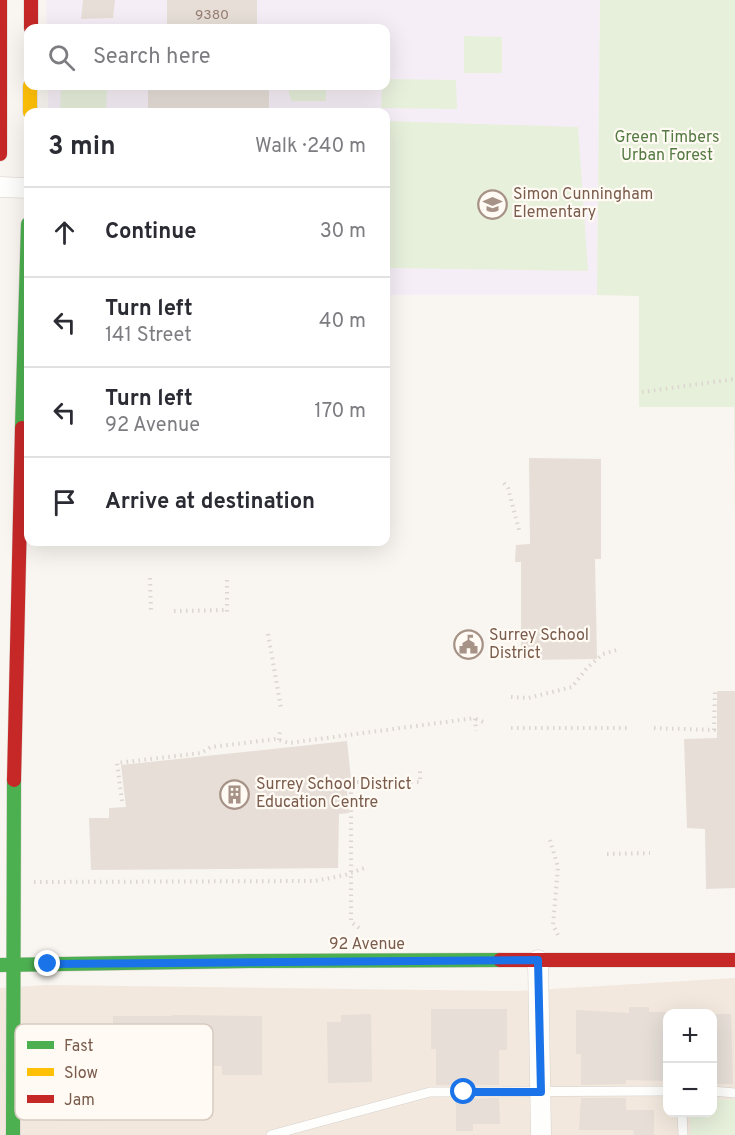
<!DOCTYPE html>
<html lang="en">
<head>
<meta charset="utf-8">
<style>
  body { margin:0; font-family:Overpass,sans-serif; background:#f2f2f3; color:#2b2b33 }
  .controls { position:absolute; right:18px; bottom:18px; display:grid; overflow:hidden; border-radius:12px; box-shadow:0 6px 24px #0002 }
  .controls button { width:54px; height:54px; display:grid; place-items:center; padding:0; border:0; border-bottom:2px solid #e1e1e2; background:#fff; color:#2b2b33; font:30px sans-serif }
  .stop { position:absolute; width:18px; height:18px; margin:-14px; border:4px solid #1a73e8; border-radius:50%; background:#fff }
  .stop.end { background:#1a73e8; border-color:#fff; box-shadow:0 2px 6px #0008 }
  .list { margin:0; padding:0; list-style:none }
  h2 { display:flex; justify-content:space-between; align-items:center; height:78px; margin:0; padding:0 24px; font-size:26px }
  h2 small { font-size:20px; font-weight:400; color:#7c7c81 }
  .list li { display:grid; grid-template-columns:39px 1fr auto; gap:18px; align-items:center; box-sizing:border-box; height:90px; padding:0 24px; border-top:2px solid #e1e1e2 }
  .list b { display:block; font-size:22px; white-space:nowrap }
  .list p { margin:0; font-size:20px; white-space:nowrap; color:#7c7c81 }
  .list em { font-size:20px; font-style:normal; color:#7c7c81 }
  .icon { flex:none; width:33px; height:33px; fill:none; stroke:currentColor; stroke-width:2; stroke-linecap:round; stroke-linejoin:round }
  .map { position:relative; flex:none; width:735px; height:1135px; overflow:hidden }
  .search { position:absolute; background:#fff; box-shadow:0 6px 24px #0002; left:24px; top:24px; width:366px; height:66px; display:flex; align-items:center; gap:15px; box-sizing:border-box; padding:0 21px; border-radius:12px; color:#7c7c81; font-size:22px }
  .panel { position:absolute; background:#fff; box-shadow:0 6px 24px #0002; left:24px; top:108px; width:366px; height:438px; border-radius:12px }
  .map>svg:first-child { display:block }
  .residential { fill:#f2e8de }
  .education { fill:#f6eef6 }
  .green { fill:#e7f0db }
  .building { fill:#e6ded7 }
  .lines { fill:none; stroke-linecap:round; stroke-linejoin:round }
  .lane-casing { stroke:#d7d1cb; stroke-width:10 }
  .street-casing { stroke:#d7d1cb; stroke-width:21 }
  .fast-casing { stroke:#d9d2cb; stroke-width:15 }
  .slow-casing { stroke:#d9d2cb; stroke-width:15 }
  .jam-casing { stroke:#d9d2cb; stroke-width:15 }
  .path { stroke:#dcd5d0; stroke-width:4; stroke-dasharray:1.5 4.5; stroke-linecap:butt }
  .lane { stroke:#fefefd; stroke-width:9 }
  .street { stroke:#fefefd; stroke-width:20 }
  .fast { stroke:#4caf50; stroke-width:14 }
  .slow { stroke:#ffc107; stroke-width:14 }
  .jam { stroke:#c62828; stroke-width:14 }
  .route { stroke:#1a73e8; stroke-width:8 }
  .labels { text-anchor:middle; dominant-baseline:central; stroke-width:4.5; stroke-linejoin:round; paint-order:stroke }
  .number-label { font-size:14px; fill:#977e72 }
  .park-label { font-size:16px; fill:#537a41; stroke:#fffaf3 }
  .poi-label { font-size:16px; fill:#7a5c4d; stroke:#fffaf3; text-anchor:start }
  .street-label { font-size:16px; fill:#7a5c4d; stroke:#fffaf3 }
  .key { fill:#fffaf3; stroke:#d7cbc1; stroke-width:1.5 }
  .key-label { font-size:16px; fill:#7a5c4d }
</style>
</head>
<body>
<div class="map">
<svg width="735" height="1135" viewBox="0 0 735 1135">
  <rect width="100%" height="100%" fill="#f9f5f0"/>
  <path class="residential" d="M 735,978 L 735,1100 L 713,1099 L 712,1014 L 668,1014 L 668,1112 L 691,1113 L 691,1135 L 0,1135 L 0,988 L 47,985 L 518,991 Z"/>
  <path class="education" d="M 46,0 L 600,0 L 597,295 L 386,295 L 386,112 L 48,112 L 48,86 L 386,86 L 386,28 L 47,28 Z"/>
  <g class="green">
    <path d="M 600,0 L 735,0 L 735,531 L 734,407 L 639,407 L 639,296 L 597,295 Z"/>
    <path d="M 464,36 L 502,37 L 502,73 L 464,73 Z"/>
    <path d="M 386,79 L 456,80 L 457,109 L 381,108 L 382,86 L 386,86 Z"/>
    <path d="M 61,86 L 107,86 L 106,112 L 60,112 Z"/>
    <path d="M 289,86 L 326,86 L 326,101 L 292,101 L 289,95 Z"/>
    <path d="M 386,121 L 578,127 L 588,271 L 386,268 Z"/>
    <path d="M 713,1099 L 735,1100 L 735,1135 L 691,1135 L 690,1113 L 712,1112 Z"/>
  </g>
  <g class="building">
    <path d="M 83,0 L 115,0 L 113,18 L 81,19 Z"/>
    <rect x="167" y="0" width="90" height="28"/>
    <rect x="148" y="86" width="121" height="26"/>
    <path d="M 529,458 L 601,459 L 601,559 L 595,559 L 597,659 L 521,660 L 521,562 L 515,562 L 516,545 L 530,544 Z"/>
    <path d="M 717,691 L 735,691 L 735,888 L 706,889 L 705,829 L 687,828 L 684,739 L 717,738 Z"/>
    <path d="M 347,741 L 351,779 L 346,781 L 349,813 L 339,814 L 338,868 L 91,870 L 89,818 L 109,818 L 109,808 L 126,807 L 121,765 Z"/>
    <path d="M 629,1007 L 649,1007 L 649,1012 L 668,1012 L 668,1081 L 626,1080 L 626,1084 L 581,1085 L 581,1054 L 576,1054 L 576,1010 L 629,1013 Z"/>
    <path d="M 431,1009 L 507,1009 L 507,1050 L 499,1050 L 499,1085 L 436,1085 L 436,1049 L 431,1049 Z"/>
    <path d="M 371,1014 L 372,1082 L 328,1083 L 327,1022 L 341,1022 L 341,1015 Z"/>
    <path d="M 712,1014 L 731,1014 L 733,1084 L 716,1084 L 715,1053 L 712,1053 Z"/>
    <path d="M 172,1015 L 262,1016 L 262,1075 L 222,1075 L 222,1066 L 196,1066 L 196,1042 L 105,1042 L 105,1054 L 91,1054 L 92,1085 L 104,1085 L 104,1120 L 61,1121 L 61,1086 L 69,1086 L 68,1053 L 52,1053 L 52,1025 L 113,1025 L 113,1016 L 172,1016 Z"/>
    <path d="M 499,1098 L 500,1124 L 473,1124 L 473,1131 L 456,1131 L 456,1099 Z"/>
    <path d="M 581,1098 L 626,1098 L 626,1110 L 654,1110 L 654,1135 L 634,1135 L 633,1130 L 579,1130 Z"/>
  </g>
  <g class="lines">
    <defs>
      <g id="lane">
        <path d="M 712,1091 L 735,1093"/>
        <path d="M 682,1112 L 683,1135"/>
        <path d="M 271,1135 L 430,1092 L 668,1091"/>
      </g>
      <g id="street">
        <path d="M 0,187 L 28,188"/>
        <path d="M 538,960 L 541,1135"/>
      </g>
      <g id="fast">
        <path d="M 22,428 L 28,224"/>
        <path d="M 0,965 L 249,961 L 500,960"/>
        <path d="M 13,1135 L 14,780"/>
      </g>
      <path id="slow" d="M 30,86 L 30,112"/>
      <g id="jam">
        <path d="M 0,0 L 0,154"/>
        <path d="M 31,0 L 31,28"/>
        <path d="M 14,780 L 22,428"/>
        <path d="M 500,960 L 735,960"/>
      </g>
    </defs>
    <use href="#lane" class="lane-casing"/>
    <use href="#street" class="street-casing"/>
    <use href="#fast" class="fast-casing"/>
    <use href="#slow" class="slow-casing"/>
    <use href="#jam" class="jam-casing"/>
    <g class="path">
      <path d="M 642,392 L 735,379"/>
      <path d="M 504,483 L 508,488 L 520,534"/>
      <path d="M 150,578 L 151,611"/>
      <path d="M 227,580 L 227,614"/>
      <path d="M 174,611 L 227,610"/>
      <path d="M 268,634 L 281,708"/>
      <path d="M 511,697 L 528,698 L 572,687 L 587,668 L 603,654 L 617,650"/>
      <path d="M 476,719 L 486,723"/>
      <path d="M 511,728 L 630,728"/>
      <path d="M 654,728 L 714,730 L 715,688"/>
      <path d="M 279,740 L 280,731"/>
      <path d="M 122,801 L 117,763 L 201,753 L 211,747 L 276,739 L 289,743 L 475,718 L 476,731"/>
      <path d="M 550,840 L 558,867 L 553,925 L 559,937"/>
      <path d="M 607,854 L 650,853"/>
      <path d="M 34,882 L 315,881 L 345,875 L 365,868"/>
      <path d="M 359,928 L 351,922 L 351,782 L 420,782 L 420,771"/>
    </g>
    <use href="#lane" class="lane"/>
    <use href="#street" class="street"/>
    <use href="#fast" class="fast"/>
    <use href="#slow" class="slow"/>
    <use href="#jam" class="jam"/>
  </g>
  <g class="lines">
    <path class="route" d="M 48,964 L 538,960 L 541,1092 L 464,1092"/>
  </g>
  <defs>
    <symbol id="school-ring" viewBox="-11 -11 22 22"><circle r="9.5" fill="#fffaf3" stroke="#a69286" stroke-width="1.5"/><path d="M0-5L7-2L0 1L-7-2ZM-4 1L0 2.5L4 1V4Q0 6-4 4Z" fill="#a69286"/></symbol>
    <symbol id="civic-ring" viewBox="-11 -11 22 22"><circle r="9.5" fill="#fffaf3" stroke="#a69286" stroke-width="1.5"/><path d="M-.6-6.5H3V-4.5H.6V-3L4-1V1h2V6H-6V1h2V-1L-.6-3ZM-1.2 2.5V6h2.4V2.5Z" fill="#a69286"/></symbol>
    <symbol id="building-ring" viewBox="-11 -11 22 22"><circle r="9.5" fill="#fffaf3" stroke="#a69286" stroke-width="1.5"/><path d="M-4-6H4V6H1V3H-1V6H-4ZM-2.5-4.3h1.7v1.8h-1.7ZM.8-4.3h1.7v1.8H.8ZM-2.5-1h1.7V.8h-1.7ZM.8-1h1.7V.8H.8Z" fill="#a69286"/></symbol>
  </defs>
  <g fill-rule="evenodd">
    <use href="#school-ring" x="476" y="188" width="33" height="33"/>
    <use href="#civic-ring" x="452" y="628" width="33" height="33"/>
    <use href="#building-ring" x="218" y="778" width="33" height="33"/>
  </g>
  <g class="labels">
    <g class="number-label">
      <text x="212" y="15">9380</text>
    </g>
    <g class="park-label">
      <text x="667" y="138">Green Timbers<tspan x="667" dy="18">Urban Forest</tspan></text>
    </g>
    <g class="poi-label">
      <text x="513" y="195">Simon Cunningham<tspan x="513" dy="18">Elementary</tspan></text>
      <text x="489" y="636">Surrey School<tspan x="489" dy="18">District</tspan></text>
      <text x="256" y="785">Surrey School District<tspan x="256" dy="18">Education Centre</tspan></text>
    </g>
    <g class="street-label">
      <text x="367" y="945">92 Avenue</text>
    </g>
  </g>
  <rect x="15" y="1024" width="198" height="96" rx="9" class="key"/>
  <rect x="27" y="1041" width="27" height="8" fill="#4caf50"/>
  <rect x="27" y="1068" width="27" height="8" fill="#ffc107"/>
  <rect x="27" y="1095" width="27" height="8" fill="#c62828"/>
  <g class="key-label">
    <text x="64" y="1051">Fast</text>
    <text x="64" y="1078">Slow</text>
    <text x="64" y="1105">Jam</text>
  </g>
</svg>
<div class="controls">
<button>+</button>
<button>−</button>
</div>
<div class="stop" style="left:464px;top:1092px"></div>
<div class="stop end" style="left:48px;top:964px"></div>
<div class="search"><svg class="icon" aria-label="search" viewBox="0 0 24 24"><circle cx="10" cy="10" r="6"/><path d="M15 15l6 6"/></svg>Search here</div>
<section class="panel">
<h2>3 min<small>Walk · 240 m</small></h2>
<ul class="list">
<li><svg class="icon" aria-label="ahead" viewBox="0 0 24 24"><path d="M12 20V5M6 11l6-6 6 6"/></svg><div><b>Continue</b></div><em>30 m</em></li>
<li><svg class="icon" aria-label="left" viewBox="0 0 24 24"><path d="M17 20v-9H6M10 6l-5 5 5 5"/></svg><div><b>Turn left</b><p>141 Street</p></div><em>40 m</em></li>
<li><svg class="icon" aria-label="left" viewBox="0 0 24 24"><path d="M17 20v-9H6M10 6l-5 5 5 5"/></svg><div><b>Turn left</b><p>92 Avenue</p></div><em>170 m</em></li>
<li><svg class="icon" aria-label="arrive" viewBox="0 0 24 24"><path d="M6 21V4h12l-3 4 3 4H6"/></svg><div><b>Arrive at destination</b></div></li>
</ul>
</section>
</div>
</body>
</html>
